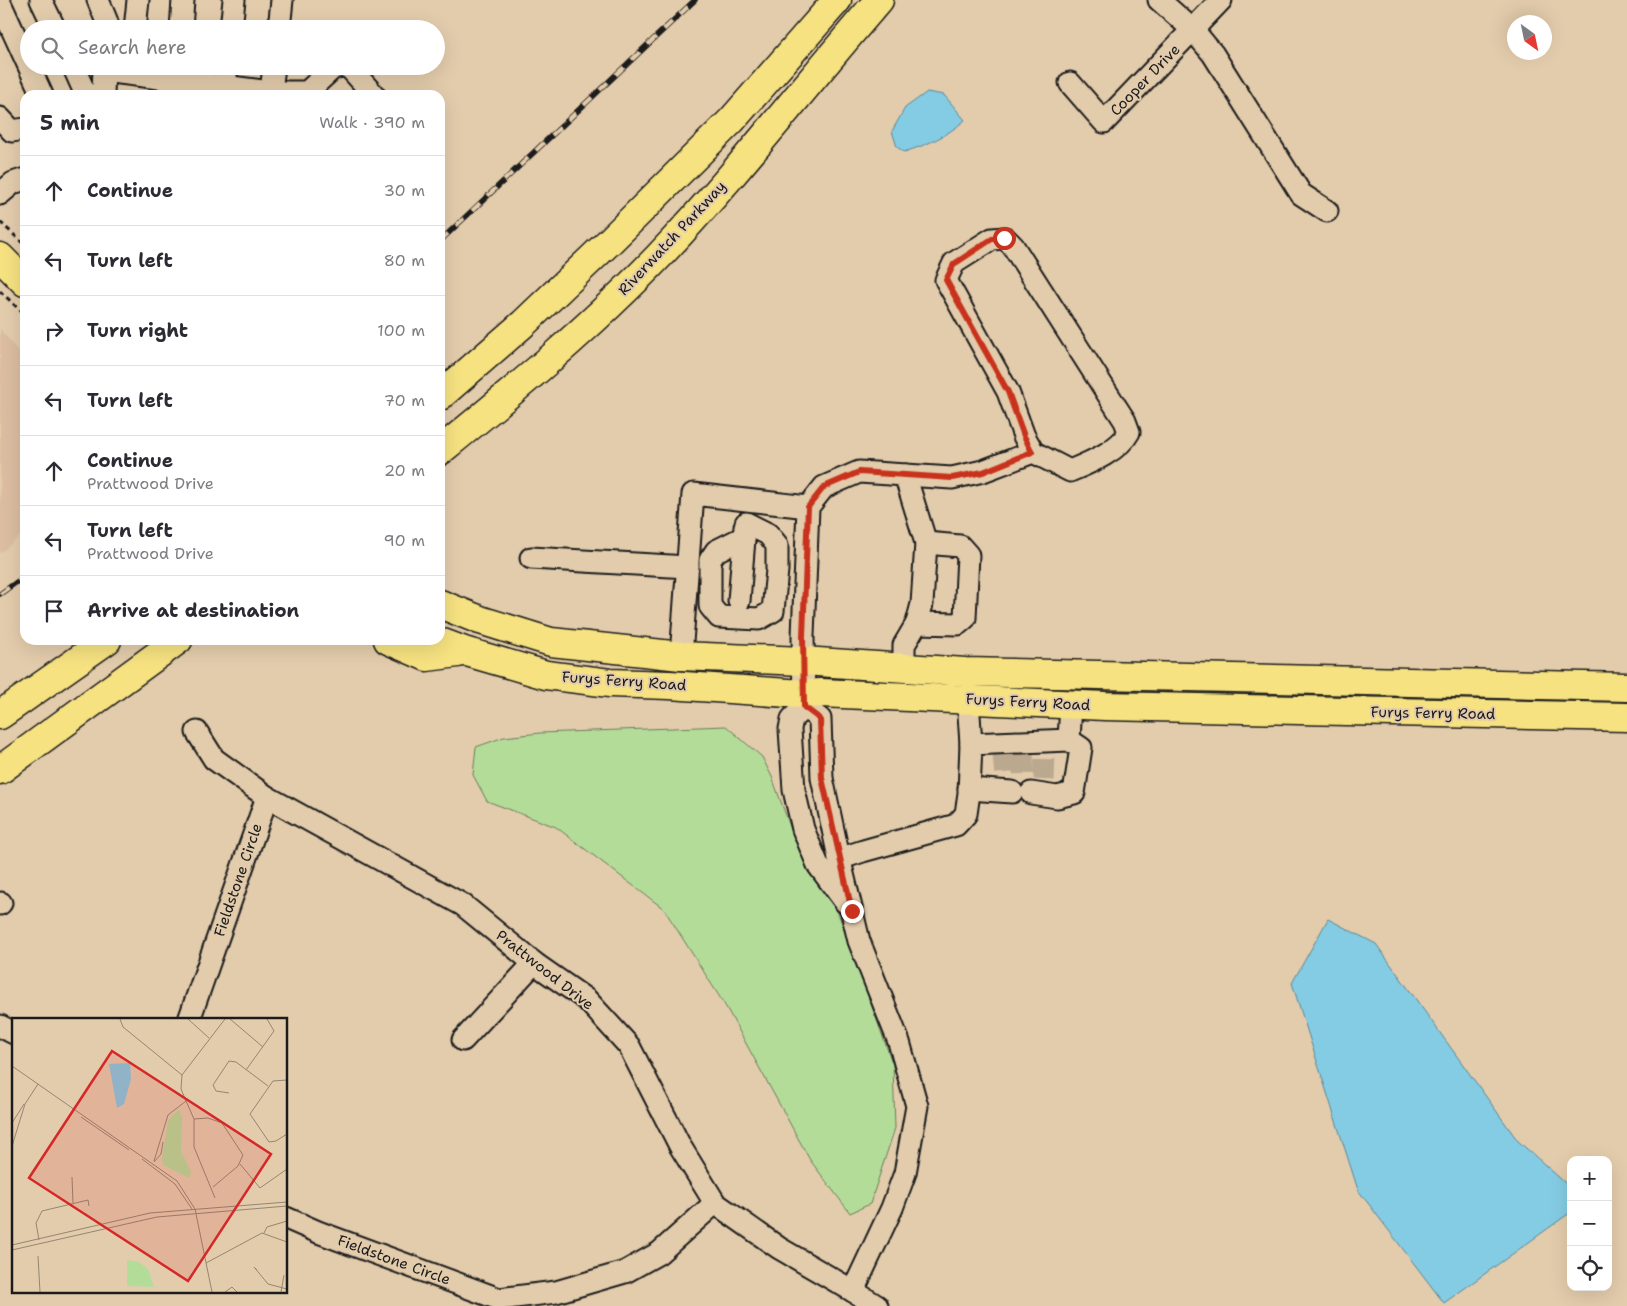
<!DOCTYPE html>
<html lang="en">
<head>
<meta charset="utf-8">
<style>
  body { margin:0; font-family:"Shantell Sans",sans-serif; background:#f2f2f3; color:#2b2b33 }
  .controls { position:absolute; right:15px; bottom:15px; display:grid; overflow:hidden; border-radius:10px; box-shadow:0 5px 20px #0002 }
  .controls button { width:45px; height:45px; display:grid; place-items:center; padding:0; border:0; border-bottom:1px solid #e1e1e2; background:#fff; color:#2b2b33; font:25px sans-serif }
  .compass { position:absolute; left:1507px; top:15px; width:45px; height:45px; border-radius:50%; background:#fff; box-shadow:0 5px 20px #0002; rotate:147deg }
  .stop { position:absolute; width:15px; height:15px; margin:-11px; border:4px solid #c8321e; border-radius:50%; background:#fff }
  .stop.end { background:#c8321e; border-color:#fff; box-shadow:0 1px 5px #0008 }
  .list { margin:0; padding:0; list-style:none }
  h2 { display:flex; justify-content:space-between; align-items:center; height:65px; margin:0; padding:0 20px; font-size:21px }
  h2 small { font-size:16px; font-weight:400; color:#7c7c81 }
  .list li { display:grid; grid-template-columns:32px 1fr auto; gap:15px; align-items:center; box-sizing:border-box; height:70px; padding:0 20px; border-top:1px solid #e1e1e2 }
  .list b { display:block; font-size:19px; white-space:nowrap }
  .list p { margin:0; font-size:16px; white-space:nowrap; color:#7c7c81 }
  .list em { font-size:16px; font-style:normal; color:#7c7c81 }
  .icon { flex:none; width:28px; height:28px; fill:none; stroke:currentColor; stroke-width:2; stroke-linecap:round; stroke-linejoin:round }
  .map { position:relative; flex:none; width:1627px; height:1306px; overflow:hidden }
  .search { position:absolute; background:#fff; box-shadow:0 5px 20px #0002; left:20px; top:20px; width:425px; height:55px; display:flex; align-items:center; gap:12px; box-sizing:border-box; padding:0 18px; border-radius:28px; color:#7c7c81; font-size:19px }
  .panel { position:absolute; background:#fff; box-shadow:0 5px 20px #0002; left:20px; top:90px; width:425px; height:555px; border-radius:15px }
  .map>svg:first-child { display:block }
  .built { fill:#dcbda2 }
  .green { fill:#b4dc99; stroke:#687c5a }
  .water { fill:#84cce4; stroke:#5a8694 }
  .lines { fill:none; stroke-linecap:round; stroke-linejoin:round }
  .minor-tunnel { stroke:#bba98f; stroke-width:21; stroke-dasharray:21 11; stroke-linecap:butt }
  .minor-casing { stroke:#1c1c1c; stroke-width:25 }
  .major-casing { stroke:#1c1c1c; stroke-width:31 }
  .path { stroke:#1c1c1c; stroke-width:3; stroke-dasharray:5 4; stroke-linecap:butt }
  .minor { stroke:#e3ccac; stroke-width:21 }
  .major { stroke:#f6e281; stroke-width:28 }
  .rail-casing { stroke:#1c1c1c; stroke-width:5.5 }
  .rail { stroke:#e3ccac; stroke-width:4; stroke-dasharray:11; stroke-linecap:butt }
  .route { stroke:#c8321e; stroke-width:6 }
  .labels { text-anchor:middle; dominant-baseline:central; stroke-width:4; stroke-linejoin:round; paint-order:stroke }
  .street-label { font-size:15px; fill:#1c1c1c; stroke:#e3ccac }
  .inset-road { fill:none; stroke:#938672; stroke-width:1 }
  .view { fill:#d62828; fill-opacity:0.15; stroke:#d62828; stroke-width:2.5 }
  .inset-edge { fill:none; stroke:#1c1c1c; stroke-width:2.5 }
</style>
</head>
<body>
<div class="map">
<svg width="1627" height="1306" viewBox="0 0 1627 1306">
  <rect width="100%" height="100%" fill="#e3ccac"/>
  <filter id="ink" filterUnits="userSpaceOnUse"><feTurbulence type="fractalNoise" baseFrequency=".02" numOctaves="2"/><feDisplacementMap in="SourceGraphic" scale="10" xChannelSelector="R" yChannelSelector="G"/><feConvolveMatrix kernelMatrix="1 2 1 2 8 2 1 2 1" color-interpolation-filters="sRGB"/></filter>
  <g filter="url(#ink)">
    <path class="built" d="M 0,329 L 25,360 L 25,532 L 0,553 Z"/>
    <path class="green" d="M 726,726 L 762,757 L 772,777 L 793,835 L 831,893 L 893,1065 L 895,1128 L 870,1204 L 850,1213 L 810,1160 L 726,1007 L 664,909 L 556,827 L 487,801 L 473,775 L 476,747 L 504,737 L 540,733 Z"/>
    <g class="water">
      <path d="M 927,92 L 944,95 L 965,120 C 947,136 927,145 904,152 L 897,147 L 892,131 L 905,108 Z"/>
      <path d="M 1328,919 L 1376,944 L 1518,1141 L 1571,1188 L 1571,1212 L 1444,1303 L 1358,1190 L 1292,983 Z"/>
    </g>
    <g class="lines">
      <g class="minor-tunnel">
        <path d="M 1003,752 L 1005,778"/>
        <path d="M 1023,753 L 1024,793"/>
        <path d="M 1044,780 L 1045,753"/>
      </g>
      <defs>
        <g id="minor">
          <path d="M 41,0 L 55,29"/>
          <path d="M 98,0 L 107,22 L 106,29"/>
          <path d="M 1159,0 L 1193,30 L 1213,54 L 1301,194 L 1327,211"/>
          <path d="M 1,5 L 42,95"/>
          <path d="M 135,29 L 138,0"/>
          <path d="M 181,29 L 183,0"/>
          <path d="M 231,29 L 234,0"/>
          <path d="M 279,29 L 282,0"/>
          <path d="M 73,66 L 86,95"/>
          <path d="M 274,66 L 271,92 L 307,92 L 333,68 L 343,66"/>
          <path d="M 348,66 L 374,95"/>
          <path d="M 104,71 L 271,92"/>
          <path d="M 1070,83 L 1104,122 L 1221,0"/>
          <path d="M 225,86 L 227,66"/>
          <path d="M 103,95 L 104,66"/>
          <path d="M 0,118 L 12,131 L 25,129"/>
          <path d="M 0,194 L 13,183 L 25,179"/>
          <path d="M 744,537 L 716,551 L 710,560 L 710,606 L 719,617 L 759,619 L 773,611 L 777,570 L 777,545 L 768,534 L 746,523"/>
          <path d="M 531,558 L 688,567"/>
          <path d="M 739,601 L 745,527"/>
          <path d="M 917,623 L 922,604 L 926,543"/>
          <path d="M 681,656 L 693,494 L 808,507"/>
          <path d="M 904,668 L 904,645 L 917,623 L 958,624 L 965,618 L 968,555 L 960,546 L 926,543 L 905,475"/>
          <path d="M 968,700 L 971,744"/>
          <path d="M 197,732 L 214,759 L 267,797 L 463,905 L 534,963 L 587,1000 L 629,1046 L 680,1146 L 715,1203 L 779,1248 L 853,1291 L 892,1208 L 905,1173 L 917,1106 L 899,1042 L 859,941 L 838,853 L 822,778 L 820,719 L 804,707"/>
          <path d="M 1069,740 L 1071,704"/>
          <path d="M 969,789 L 1012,792"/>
          <path d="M 839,859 L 863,851 L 956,825 L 966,814 L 969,793 L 971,744 L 1069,740 L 1081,748 L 1074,793 L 1057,797 L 1031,793"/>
          <path d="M 846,903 L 818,865 L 803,829 L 794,790 L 790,729 L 792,719 L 804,707 L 803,636 L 808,507 L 824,487 L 859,472 L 952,478 L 983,471 L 1033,452 L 1024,436 L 1008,392 L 946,280 L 954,263 L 992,239 L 1005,238 L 1013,246 L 1125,421 L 1129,432 C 1119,451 1089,463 1070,471 L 1033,452"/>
          <path d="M 0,904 L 1,903"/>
          <path d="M 189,1020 L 267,797"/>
          <path d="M 0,1026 L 14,1033"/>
          <path d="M 463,1040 L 534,963"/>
          <path d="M 286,1218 L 318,1232 L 499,1299 L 556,1292 L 625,1272 L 659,1253 L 715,1203"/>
          <path d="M 853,1291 L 877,1306"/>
        </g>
        <g id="major">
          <path d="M 0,257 L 25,282"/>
          <path d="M 440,396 L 524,323 L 610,241 L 732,120 L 837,0"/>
          <path d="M 440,451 C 516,389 592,326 660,255 C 737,174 806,84 879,0"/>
          <path d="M 440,604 L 480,620 L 551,642 L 681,656 L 803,661 L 965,672 L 1627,687"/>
          <path d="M 388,640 L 427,657 L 458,653"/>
          <path d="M 435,640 L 467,652 L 546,675 L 610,683 L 669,685 L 803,694 L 821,693 L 1105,706 L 1627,717"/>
          <path d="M 0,715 L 107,640"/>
          <path d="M 0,770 L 178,640"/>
        </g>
      </defs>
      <use href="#minor" class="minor-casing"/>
      <use href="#major" class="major-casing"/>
      <g class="path">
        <path d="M 0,222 L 25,245"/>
        <path d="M 0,291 L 25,315"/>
      </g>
      <use href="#minor" class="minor"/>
      <use href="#major" class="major"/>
      <defs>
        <g id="rail">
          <path d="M 440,241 L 695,0"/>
          <path d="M 0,594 L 25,576"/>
        </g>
      </defs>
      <use href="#rail" class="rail-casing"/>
      <use href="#rail" class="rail"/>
    </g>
  </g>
  <g class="lines" filter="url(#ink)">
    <path class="route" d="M 852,911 L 822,778 L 820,719 L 804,707 L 803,636 L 808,507 L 824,487 L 859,472 L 952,478 L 983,472 L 1032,452 L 1024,436 L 1008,392 L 946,280 L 954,264 L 992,239 L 1004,238"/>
  </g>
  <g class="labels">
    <g class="street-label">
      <text transform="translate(1145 80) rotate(-46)">Cooper Drive</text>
      <text transform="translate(672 238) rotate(-47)">Riverwatch Parkway</text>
      <text transform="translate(624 681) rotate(4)">Furys Ferry Road</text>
      <text transform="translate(1028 702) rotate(3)">Furys Ferry Road</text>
      <text transform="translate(1433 713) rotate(1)">Furys Ferry Road</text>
      <text transform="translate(238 880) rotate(-71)">Fieldstone Circle</text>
      <text transform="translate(545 970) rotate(38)">Prattwood Drive</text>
      <text transform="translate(394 1260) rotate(20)">Fieldstone Circle</text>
    </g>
  </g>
  <g transform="translate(12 1018)">
    <rect width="275" height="275" fill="#e3ccac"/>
    <path d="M 167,91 L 170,99 L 169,133 L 179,154 L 177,160 L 151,147 L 150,141 L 156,103 ZM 115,242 L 127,244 L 136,251 L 142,269 L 115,268 Z" fill="#b4dc99"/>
    <path d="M 118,45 L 119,61 L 112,86 L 105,90 L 97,46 Z" fill="#84cce4"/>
    <path class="inset-road" d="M 108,1 L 111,9 L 170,57M 176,1 L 197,20M 218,1 L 251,29M 0,48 L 165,163 L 183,191 L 200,274M 234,52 L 262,13 L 255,1M 275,62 L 261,63 L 238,96 L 257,124 L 264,123 L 275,116M 217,75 L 204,73 L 201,67 L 217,43 L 224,44 L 256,68M 174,83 L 169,71 L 170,57 L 213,1M 69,99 L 117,132M 182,101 L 196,100 L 210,105 L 231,137 L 226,148 L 201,169M 0,105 L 12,86M 0,128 L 13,86 L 26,66M 130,141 L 163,166 L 180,191M 142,143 L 156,97 L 174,83 L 182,101 L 182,129 L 203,180M 142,144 L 149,136 L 151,124M 228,146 L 248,170 L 275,151M 60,159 L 61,185M 252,215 L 255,209 L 275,203M 27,222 L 24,205 L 30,193 L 76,182 L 77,188M 0,227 L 138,195 L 275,184M 0,232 L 145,199 L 275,188M 26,238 L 28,274M 194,245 L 250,215 L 275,224M 245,252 L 242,249 L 256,266 L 275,271M 213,274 L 220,269 L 225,274M 269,274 L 272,257"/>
    <path class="view" d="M 100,33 L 259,136 L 176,263 L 17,160 Z"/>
    <rect width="275" height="275" class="inset-edge"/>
  </g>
</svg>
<div class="controls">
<button>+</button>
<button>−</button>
<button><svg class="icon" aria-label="locate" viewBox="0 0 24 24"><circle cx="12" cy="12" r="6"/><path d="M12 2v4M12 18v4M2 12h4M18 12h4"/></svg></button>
</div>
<svg class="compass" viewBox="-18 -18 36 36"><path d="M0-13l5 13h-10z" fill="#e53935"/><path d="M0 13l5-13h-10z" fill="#7c7c81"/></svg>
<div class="stop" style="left:1004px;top:238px"></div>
<div class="stop end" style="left:852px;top:911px"></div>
<div class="search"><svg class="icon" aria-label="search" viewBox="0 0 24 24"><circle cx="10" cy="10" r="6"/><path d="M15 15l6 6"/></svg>Search here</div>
<section class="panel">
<h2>5 min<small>Walk · 390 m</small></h2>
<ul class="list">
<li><svg class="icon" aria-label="ahead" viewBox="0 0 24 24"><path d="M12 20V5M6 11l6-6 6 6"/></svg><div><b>Continue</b></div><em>30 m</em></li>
<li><svg class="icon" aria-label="left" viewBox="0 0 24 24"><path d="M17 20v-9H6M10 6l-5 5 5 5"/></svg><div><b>Turn left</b></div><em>80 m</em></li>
<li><svg class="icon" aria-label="right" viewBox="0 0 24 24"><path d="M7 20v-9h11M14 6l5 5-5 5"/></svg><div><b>Turn right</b></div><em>100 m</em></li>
<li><svg class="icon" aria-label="left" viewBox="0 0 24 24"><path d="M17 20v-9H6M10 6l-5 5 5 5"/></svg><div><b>Turn left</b></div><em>70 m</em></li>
<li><svg class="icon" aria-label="ahead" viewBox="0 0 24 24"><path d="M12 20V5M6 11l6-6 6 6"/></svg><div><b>Continue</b><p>Prattwood Drive</p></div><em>20 m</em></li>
<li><svg class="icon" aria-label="left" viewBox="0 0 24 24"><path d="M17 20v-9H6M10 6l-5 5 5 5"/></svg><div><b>Turn left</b><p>Prattwood Drive</p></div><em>90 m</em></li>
<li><svg class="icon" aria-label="arrive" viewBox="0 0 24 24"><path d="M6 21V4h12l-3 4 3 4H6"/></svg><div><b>Arrive at destination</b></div></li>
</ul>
</section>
</div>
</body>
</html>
